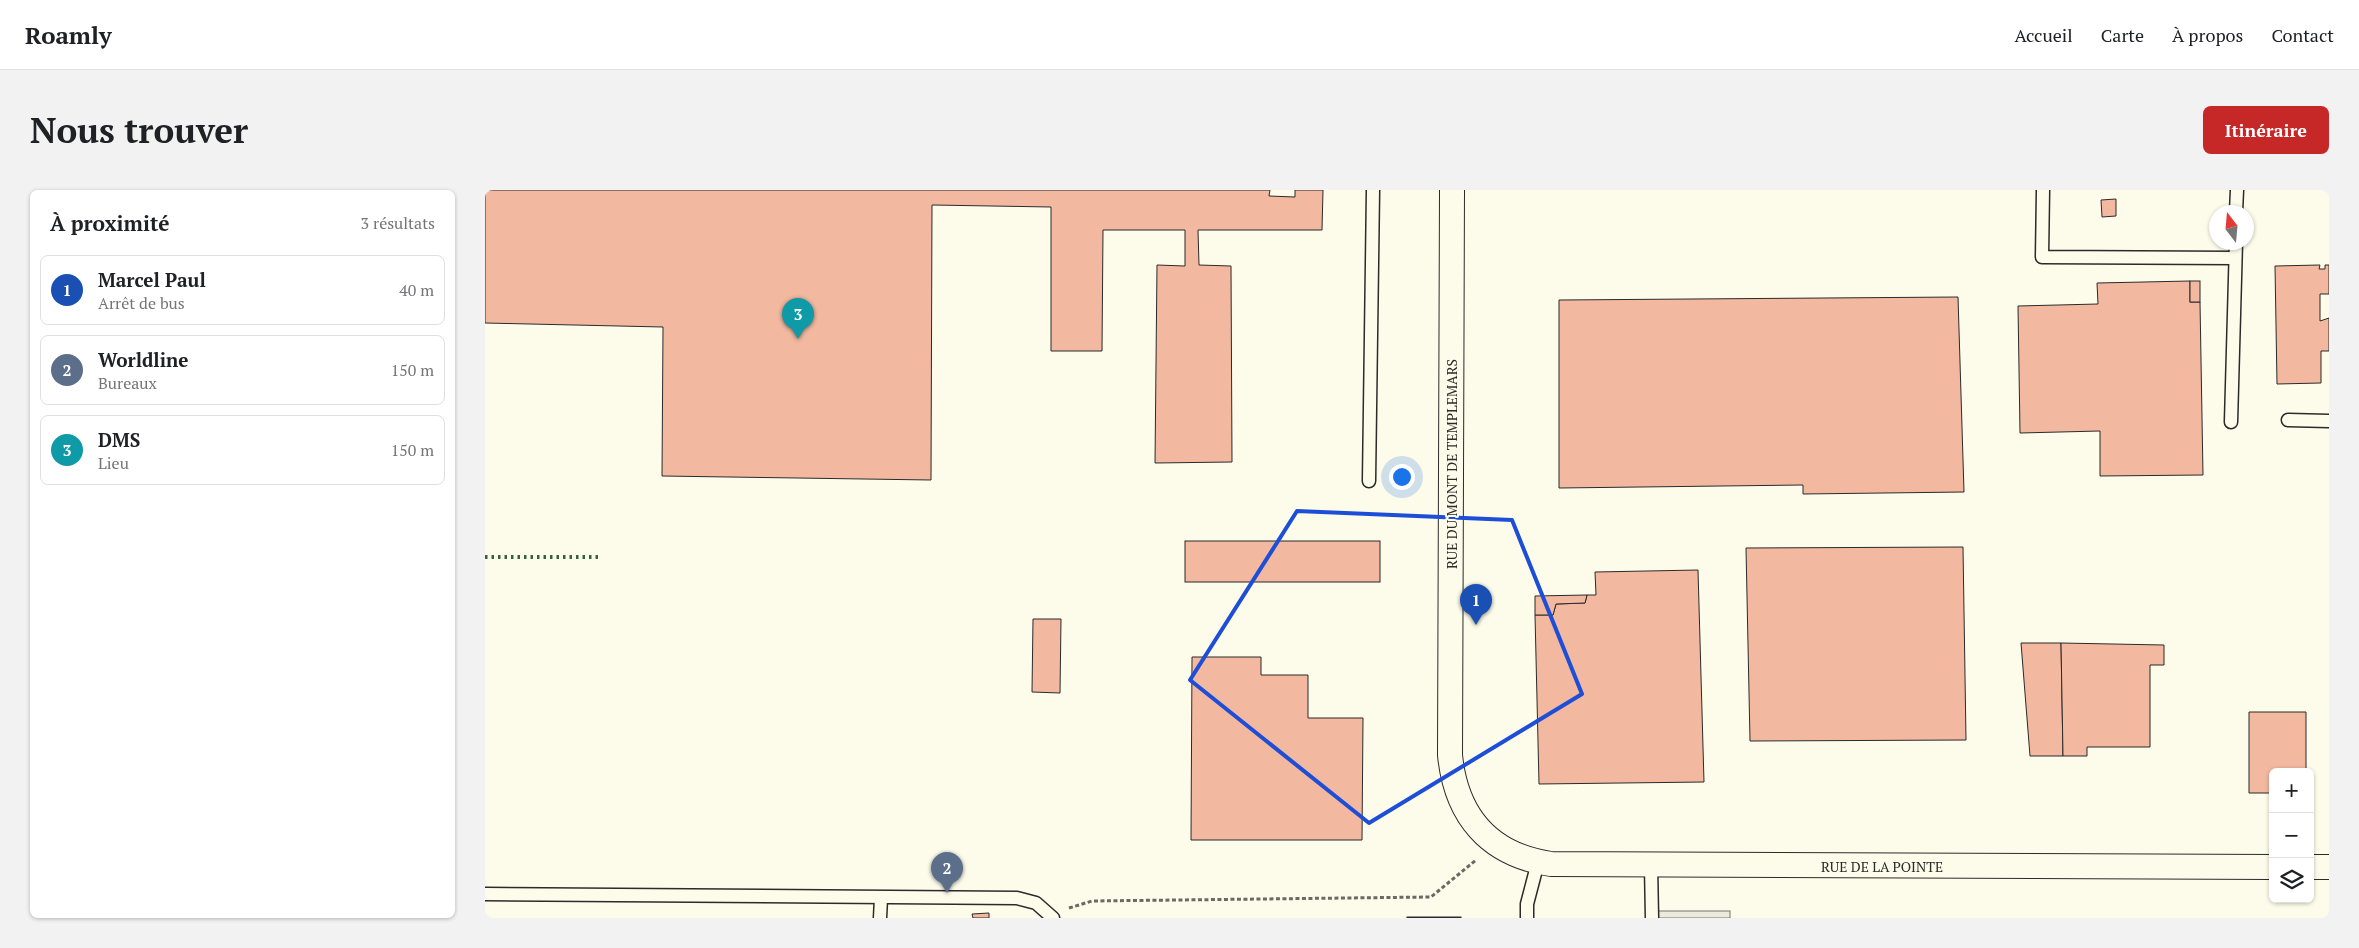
<!DOCTYPE html>
<html lang="fr">
<head>
<meta charset="utf-8">
<style>
  body { margin:0; font-family:"PT Serif",serif; background:#f2f2f2; color:#202124 }
  .controls { position:absolute; right:15px; bottom:15px; display:grid; overflow:hidden; border-radius:8px; box-shadow:0 1px 4px #0004 }
  .controls button { width:45px; height:45px; display:grid; place-items:center; padding:0; border:0; border-bottom:1px solid #e0e0e0; background:#fff; color:#202124; font:25px sans-serif }
  .compass { position:absolute; left:1724px; top:15px; width:45px; height:45px; border-radius:50%; background:#fff; box-shadow:0 1px 4px #0004; rotate:344deg }
  .you { position:absolute; left:916px; top:286px; width:18px; height:18px; margin:-12px; border:4px solid #fff; border-radius:50%; background:#1a73e8; box-shadow:0 0 0 8px #1a73e833 }
  .badge { display:grid; place-items:center; width:32px; height:32px; border-radius:50%; background:#c62828; color:#fff; font-size:16px; font-weight:700 }
  .pin { position:absolute; translate:-50% -41px; filter:drop-shadow(0 1px 2px #0008) }
  .pin::after { content:''; position:absolute; top:26px; width:18px; height:15px; background:inherit; clip-path:polygon(0 0,100% 0,50% 100%) }
  .list { margin:0; padding:0; list-style:none }
  h2 { display:flex; justify-content:space-between; align-items:center; height:65px; margin:0; padding:0 20px; font-size:21px }
  h2 small { font-size:16px; font-weight:400; color:#757577 }
  .list li { display:grid; grid-template-columns:32px 1fr auto; gap:15px; align-items:center; box-sizing:border-box; height:70px; margin:0 10px 10px; padding:0 10px; border:1px solid #e0e0e0; border-radius:8px }
  .list b { display:block; font-size:19px; white-space:nowrap }
  .list p { margin:0; font-size:16px; white-space:nowrap; color:#757577 }
  .list em { font-size:16px; font-style:normal; color:#757577 }
  .icon { flex:none; width:28px; height:28px; fill:none; stroke:currentColor; stroke-width:2; stroke-linecap:round; stroke-linejoin:round }
  .map { position:relative; flex:none; width:1844px; height:728px; overflow:hidden; border-radius:8px }
  header { display:flex; align-items:center; gap:30px; box-sizing:border-box; height:70px; padding:0 25px; background:#fff; border-bottom:1px solid #e0e0e0 }
  header strong { font-size:24px }
  nav { display:flex; gap:28px; margin-inline-start:auto; font-size:18px }
  .intro { display:flex; align-items:center; justify-content:space-between; box-sizing:border-box; height:120px; padding:0 30px }
  h1 { margin:0; font-size:35px }
  .button { padding:12px 22px; border-radius:8px; background:#c62828; color:#fff; font-size:18px; font-weight:700 }
  main { display:flex; gap:30px; padding:0 30px }
  aside { flex:1; background:#fff; border-radius:8px; box-shadow:0 1px 4px #0004 }
  .map>svg:first-child { display:block }
  .parking { fill:#eceadb; stroke:#74746e }
  .building { fill:#f2b8a0; stroke:#2b2b2b }
  .lines { fill:none; stroke-linecap:round; stroke-linejoin:round }
  .service-casing { stroke:#2b2b2b; stroke-width:15 }
  .minor-casing { stroke:#2b2b2b; stroke-width:26 }
  .path { stroke:#6a6964; stroke-width:3; stroke-dasharray:4 2.5; stroke-linecap:butt }
  .service { stroke:#fdfbea; stroke-width:12 }
  .minor { stroke:#fdfbea; stroke-width:24 }
  .hedge { stroke:#34623c; stroke-width:4; stroke-dasharray:2.5 4; stroke-linecap:butt }
  .marked { fill:none; stroke:#1d4ed8; stroke-width:4; stroke-linejoin:round }
  .labels { text-anchor:middle; dominant-baseline:central; stroke-width:4; stroke-linejoin:round; paint-order:stroke }
  .street-label { font-size:14px; fill:#2b2b2b; stroke:#fdfbea }
</style>
</head>
<body>
<header>
<strong>Roamly</strong>
<nav><a>Accueil</a><a>Carte</a><a>À propos</a><a>Contact</a></nav>
</header>
<div class="intro"><h1>Nous trouver</h1><a class="button">Itinéraire</a></div>
<main>
<aside>
<h2>À proximité<small>3 résultats</small></h2>
<ul class="list">
<li><span class="badge" style="background:#1a4fb4">1</span><div><b>Marcel Paul</b><p>Arrêt de bus</p></div><em>40 m</em></li>
<li><span class="badge" style="background:#5c6f8a">2</span><div><b>Worldline</b><p>Bureaux</p></div><em>150 m</em></li>
<li><span class="badge" style="background:#0f9aa8">3</span><div><b>DMS</b><p>Lieu</p></div><em>150 m</em></li>
</ul>
</aside>
<div class="map">
<svg width="1844" height="728" viewBox="0 0 1844 728">
  <rect width="100%" height="100%" fill="#fdfbea"/>
  <rect class="parking" x="1171" y="721" width="74" height="7"/>
  <g class="building">
    <path d="M 0,0 L 785,0 L 784,6 L 810,7 L 810,0 L 838,0 L 837,40 L 713,40 L 714,75 L 746,76 L 747,272 L 670,273 L 672,75 L 700,76 L 700,40 L 618,40 L 617,161 L 566,161 L 566,17 L 447,15 L 446,290 L 177,286 L 178,137 L 0,133 Z"/>
    <path d="M 1631,9 L 1631,26 L 1617,27 L 1616,10 Z"/>
    <path d="M 1835,75 L 1834,79 L 1840,79 L 1840,75 L 1844,75 L 1844,104 L 1835,104 L 1835,131 L 1844,128 L 1844,161 L 1836,161 L 1836,193 L 1792,194 L 1790,76 Z"/>
    <path d="M 1705,91 L 1705,112 L 1715,112 L 1718,285 L 1615,286 L 1615,241 L 1535,243 L 1533,116 L 1613,114 L 1612,93 Z"/>
    <rect x="1705" y="91" width="10" height="21"/>
    <path d="M 1473,107 L 1479,302 L 1318,304 L 1318,295 L 1074,298 L 1074,110 Z"/>
    <rect x="700" y="351" width="195" height="41"/>
    <path d="M 1478,357 L 1481,550 L 1265,551 L 1261,358 Z"/>
    <path d="M 1213,380 L 1219,592 L 1054,594 L 1050,425 L 1068,425 L 1071,414 L 1100,413 L 1102,405 L 1111,405 L 1110,382 Z"/>
    <path d="M 1102,405 L 1100,413 L 1071,414 L 1068,425 L 1050,425 L 1050,406 Z"/>
    <path d="M 548,429 L 576,429 L 575,503 L 547,502 Z"/>
    <path d="M 1536,453 L 1576,453 L 1578,566 L 1545,566 Z"/>
    <path d="M 1576,453 L 1679,455 L 1679,475 L 1665,475 L 1665,557 L 1602,557 L 1602,566 L 1578,566 Z"/>
    <path d="M 707,467 L 776,467 L 776,485 L 823,485 L 823,528 L 878,528 L 877,650 L 706,650 Z"/>
    <path d="M 1764,522 L 1821,522 L 1821,582 L 1788,582 L 1788,603 L 1764,603 Z"/>
    <path d="M 504,723 L 504,728 L 488,728 L 487,724 Z"/>
    <rect x="922" y="727" width="54" height="1"/>
  </g>
  <g class="lines">
    <defs>
      <g id="service">
        <path d="M 1558,0 L 1557,67 L 1750,68"/>
        <path d="M 1751,22 L 1752,0"/>
        <path d="M 1803,230 L 1844,231"/>
        <path d="M 1746,232 L 1751,52"/>
        <path d="M 884,291 L 888,0"/>
        <path d="M 1166,675 L 1167,728"/>
        <path d="M 0,704 L 532,708 L 551,713 L 568,728"/>
        <path d="M 395,728 L 396,708"/>
        <path d="M 1042,728 L 1042,714 L 1053,672"/>
      </g>
      <g id="minor">
        <path d="M 967,0 L 965,565 C 971,626 1004,665 1066,674 L 1788,677"/>
        <path d="M 1825,677 L 1844,677"/>
      </g>
    </defs>
    <use href="#service" class="service-casing"/>
    <use href="#minor" class="minor-casing"/>
    <path class="path" d="M 584,718 L 607,711 L 946,707 L 991,670"/>
    <use href="#service" class="service"/>
    <use href="#minor" class="minor"/>
    <path class="hedge" d="M 0,367 L 115,367"/>
  </g>
  <path class="marked" d="M 812,321 L 1027,330 L 1097,504 L 884,633 L 705,490 Z"/>
  <g class="labels">
    <g class="street-label">
      <text transform="translate(966 274) rotate(-90)">RUE DU MONT DE TEMPLEMARS</text>
      <text x="1397" y="676">RUE DE LA POINTE</text>
    </g>
  </g>
</svg>
<div class="controls">
<button>+</button>
<button>−</button>
<button><svg class="icon" aria-label="layers" viewBox="0 0 24 24"><path d="M12 4l9 5-9 5-9-5zM3 14l9 5 9-5"/></svg></button>
</div>
<svg class="compass" viewBox="-18 -18 36 36"><path d="M0-13l5 13h-10z" fill="#e53935"/><path d="M0 13l5-13h-10z" fill="#757577"/></svg>
<div class="you"></div>
<div class="pin badge" style="left:991px;top:435px;background:#1a4fb4">1</div>
<div class="pin badge" style="left:462px;top:703px;background:#5c6f8a">2</div>
<div class="pin badge" style="left:313px;top:149px;background:#0f9aa8">3</div>
</div>
</main>
</body>
</html>
